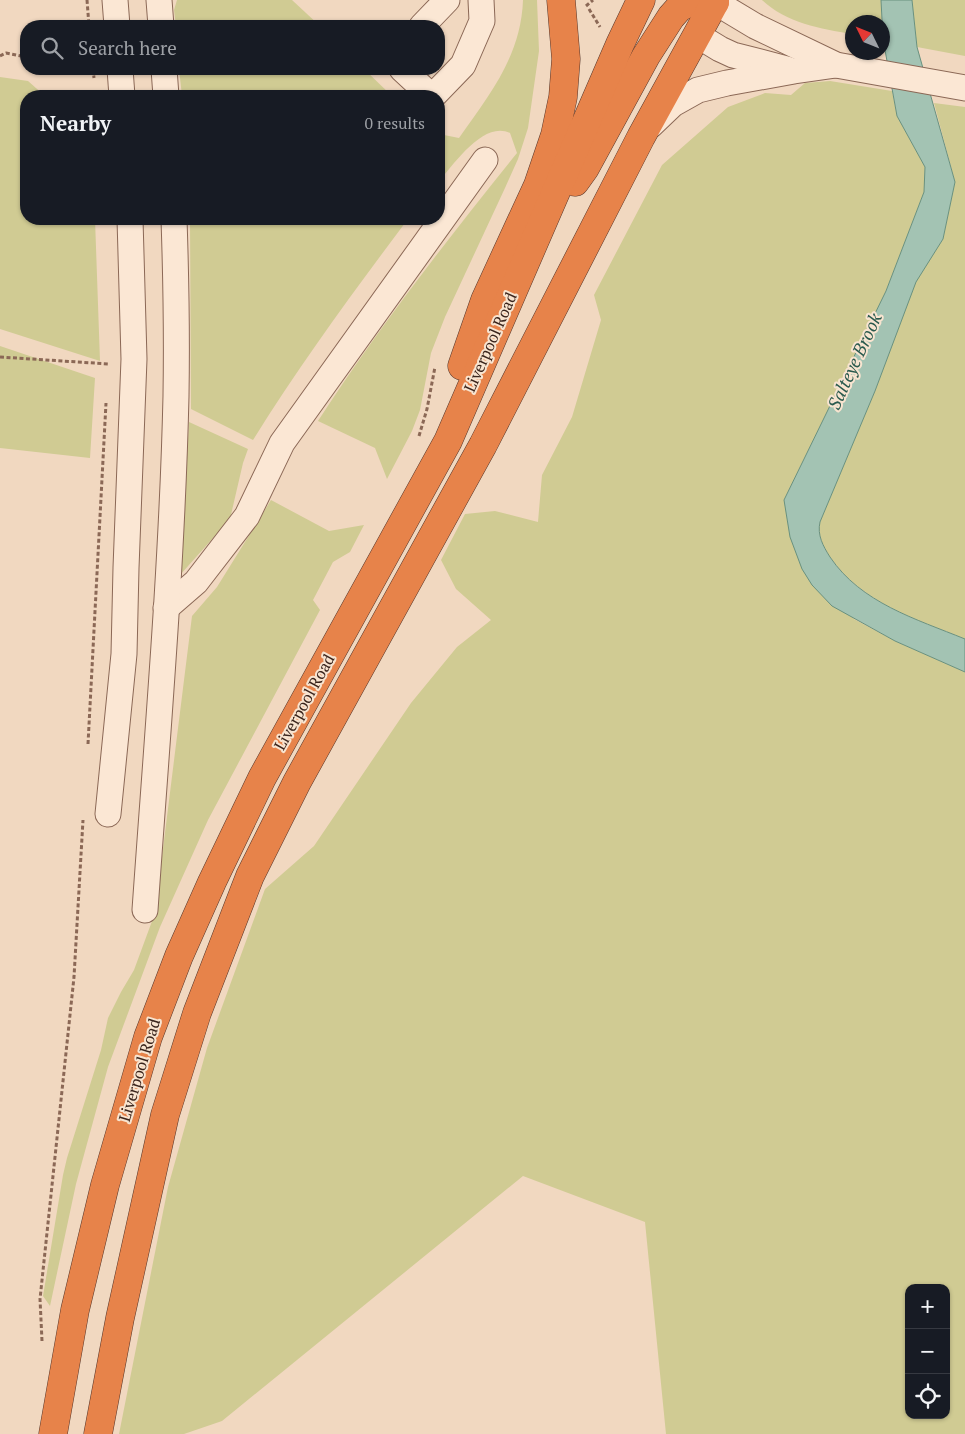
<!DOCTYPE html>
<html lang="en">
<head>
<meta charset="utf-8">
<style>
  body { margin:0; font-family:"PT Serif",serif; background:#20242c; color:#f1f3f6 }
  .controls { position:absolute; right:15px; bottom:15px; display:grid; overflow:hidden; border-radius:10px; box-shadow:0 1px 4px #0004 }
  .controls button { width:45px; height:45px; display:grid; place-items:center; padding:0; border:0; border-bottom:1px solid #363941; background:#171b24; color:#f1f3f6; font:25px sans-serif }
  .compass { position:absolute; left:845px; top:15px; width:45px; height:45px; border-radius:50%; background:#171b24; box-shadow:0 1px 4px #0004; rotate:313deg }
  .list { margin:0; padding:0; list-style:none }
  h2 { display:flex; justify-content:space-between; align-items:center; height:65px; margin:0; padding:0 20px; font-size:21px }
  h2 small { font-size:16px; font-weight:400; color:#9ea1a6 }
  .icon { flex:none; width:28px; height:28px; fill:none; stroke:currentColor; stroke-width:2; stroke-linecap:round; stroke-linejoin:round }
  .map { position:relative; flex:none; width:965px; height:1434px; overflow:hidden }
  .search { position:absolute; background:#171b24; box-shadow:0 1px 4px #0004; left:20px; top:20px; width:425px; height:55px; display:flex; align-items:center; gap:12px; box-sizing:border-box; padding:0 18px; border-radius:20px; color:#9ea1a6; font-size:19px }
  .panel { position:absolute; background:#171b24; box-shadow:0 1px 4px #0004; left:20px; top:90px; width:425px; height:135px; border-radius:20px }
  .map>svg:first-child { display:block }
  .green { fill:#d0cb93; fill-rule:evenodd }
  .water { fill:#a3c3b3; stroke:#69917f }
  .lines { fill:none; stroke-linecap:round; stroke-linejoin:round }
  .minor-casing { stroke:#8b6856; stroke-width:27 }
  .highway-casing { stroke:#58372b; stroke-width:29 }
  .path { stroke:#8b6856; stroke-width:3; stroke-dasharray:4 2.5; stroke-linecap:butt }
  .minor { stroke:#fbe7d4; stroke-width:25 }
  .highway { stroke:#e7834a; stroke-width:28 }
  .labels { text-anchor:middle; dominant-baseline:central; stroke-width:4; stroke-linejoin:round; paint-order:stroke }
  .street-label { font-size:16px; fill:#3a241c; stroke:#f8e4d0 }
  .water-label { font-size:18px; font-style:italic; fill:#2a5a4e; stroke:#f8e4d0 }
</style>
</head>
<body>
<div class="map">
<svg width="965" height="1434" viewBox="0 0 965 1434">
  <rect width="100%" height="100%" fill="#f1d8c0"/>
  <g class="green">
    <path d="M 177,0 L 292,0 L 320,26 L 176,26 L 174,10 Z"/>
    <path d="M 523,0 L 537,0 L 539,51 L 528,128 L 518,159 L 505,188 L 445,317 L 431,353 L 420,410 L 412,431 L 387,479 L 375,448 L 318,421 C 378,328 448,239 517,153 L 510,133 C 484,120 454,164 439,181 L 439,134 L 459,138 C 490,94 521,56 523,0 Z"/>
    <path d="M 762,0 L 881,0 L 882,22 L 852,22 L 852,34 C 821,29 786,23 762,0 Z"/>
    <path d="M 912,0 L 965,0 L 965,56 L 917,47 Z"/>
    <path d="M 179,69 L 364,69 L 392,96 L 182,96 Z"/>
    <path d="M 0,77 L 28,81 L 45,96 L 26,96 L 26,219 L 95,219 L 100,361 L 0,329 Z"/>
    <path d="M 830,81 L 892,91 L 897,116 L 925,167 L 924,192 L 886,291 L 784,500 L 854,619 L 895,641 L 965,672 L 965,1434 L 666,1434 L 645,1222 L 523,1176 L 222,1421 L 184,1434 L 119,1434 L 168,1187 L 207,1048 L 265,889 L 314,846 L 411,703 L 457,647 L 491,620 L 456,589 L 441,560 L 465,514 L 495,511 L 538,522 L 542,475 L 572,417 L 601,320 L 594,295 L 662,165 L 728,107 L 765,93 L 791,95 L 805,83 ZM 909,1288 L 946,1288 L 946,1415 L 909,1415 Z"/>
    <path d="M 934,103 L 965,107 L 965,639 C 916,619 862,603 830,557 C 823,546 817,535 820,522 L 875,391 L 916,281 L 943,239 L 955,182 Z"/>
    <path d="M 190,219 L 408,219 C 354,291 301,363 253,440 L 191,409 Z"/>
    <path d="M 0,346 L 95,378 L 90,458 L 0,448 Z"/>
    <path d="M 189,422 L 248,449 L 243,463 L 230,519 L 180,575 Z"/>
    <path d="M 271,500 L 329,531 L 364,525 L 350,552 L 333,562 L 313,600 L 320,610 L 208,820 L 160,927 L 108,1067 L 76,1184 L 50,1306 L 43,1296 L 63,1175 L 67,1158 L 101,1050 L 108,1018 L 121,992 L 134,970 L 155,913 L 192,616 L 217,587 Z"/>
  </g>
  <path class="water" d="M 881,0 L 912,0 L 917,47 L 955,182 L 943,239 L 916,282 L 875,391 L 820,522 C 817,535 823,546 830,557 C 861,603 916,619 965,639 L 965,672 L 895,641 L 832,606 L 812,585 L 802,569 L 790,537 L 784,500 L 886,291 L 924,192 L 925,167 L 897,116 L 883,39 Z"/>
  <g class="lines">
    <defs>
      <g id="minor">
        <path d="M 115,0 L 117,26"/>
        <path d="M 159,0 L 161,26"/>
        <path d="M 716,0 L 715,2 L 755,26 L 836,65 L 965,88"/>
        <path d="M 422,26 L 447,0"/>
        <path d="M 697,35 L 720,49 L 733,55 L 787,69"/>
        <path d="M 120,69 L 122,96"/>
        <path d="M 164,69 L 166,96"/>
        <path d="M 402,69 L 431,96"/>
        <path d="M 433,96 L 463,65 L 482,21 L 481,0"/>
        <path d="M 651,125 L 673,104 L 698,90 L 727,83 L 794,71 L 836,65"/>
        <path d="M 166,608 L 196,582 L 247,516 L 282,443 L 485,160"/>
        <path d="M 108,814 L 124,654 L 126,568 L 134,359 L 130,219"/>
        <path d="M 145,910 C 157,739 172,568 176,396 C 177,337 176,278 174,219"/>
      </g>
      <g id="highway">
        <path d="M 575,182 L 585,168 L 646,56 L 671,17 L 679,8 L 690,2 L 715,2"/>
        <path d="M 462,366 L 485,300 L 538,185 L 555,135 L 563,97 L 566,59 L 561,0"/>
        <path d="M 53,1434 L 75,1310 L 105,1185 L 148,1037 L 179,956 L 212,882 L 262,778 L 448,441 L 620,44 L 641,0"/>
        <path d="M 98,1434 L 120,1318 L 165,1115 L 197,1013 L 250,876 L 297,782 L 483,445 L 641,137 L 715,2"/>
      </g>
    </defs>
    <use href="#minor" class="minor-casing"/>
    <use href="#highway" class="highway-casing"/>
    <g class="path">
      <path d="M 87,0 L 89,26"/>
      <path d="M 586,6 L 593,0"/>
      <path d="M 589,9 L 600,27"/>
      <path d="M 0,56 L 6,53 L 26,57"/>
      <path d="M 93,69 L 94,78"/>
      <path d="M 0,357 L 109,364"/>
      <path d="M 419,436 L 427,409 L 435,367"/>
      <path d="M 88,744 L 106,403"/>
      <path d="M 42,1341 L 40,1299 L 74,977 L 83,820"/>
    </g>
    <use href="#minor" class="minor"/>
    <use href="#highway" class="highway"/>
  </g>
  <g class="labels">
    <g class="street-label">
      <text transform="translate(490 342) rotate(-66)">Liverpool Road</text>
      <text transform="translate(304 702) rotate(-61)">Liverpool Road</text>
      <text transform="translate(139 1070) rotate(-73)">Liverpool Road</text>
    </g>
    <g class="water-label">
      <text transform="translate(854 361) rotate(-65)">Salteye Brook</text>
    </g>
  </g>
</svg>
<div class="controls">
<button>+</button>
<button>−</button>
<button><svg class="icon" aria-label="locate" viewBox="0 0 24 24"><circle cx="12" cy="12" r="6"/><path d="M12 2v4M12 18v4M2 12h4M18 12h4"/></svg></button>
</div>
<svg class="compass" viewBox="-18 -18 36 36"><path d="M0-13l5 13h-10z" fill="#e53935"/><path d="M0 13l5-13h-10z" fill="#9ea1a6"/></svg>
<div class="search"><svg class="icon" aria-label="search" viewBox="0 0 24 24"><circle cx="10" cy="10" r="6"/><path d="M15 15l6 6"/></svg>Search here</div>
<section class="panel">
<h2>Nearby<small>0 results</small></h2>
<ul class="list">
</ul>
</section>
</div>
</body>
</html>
